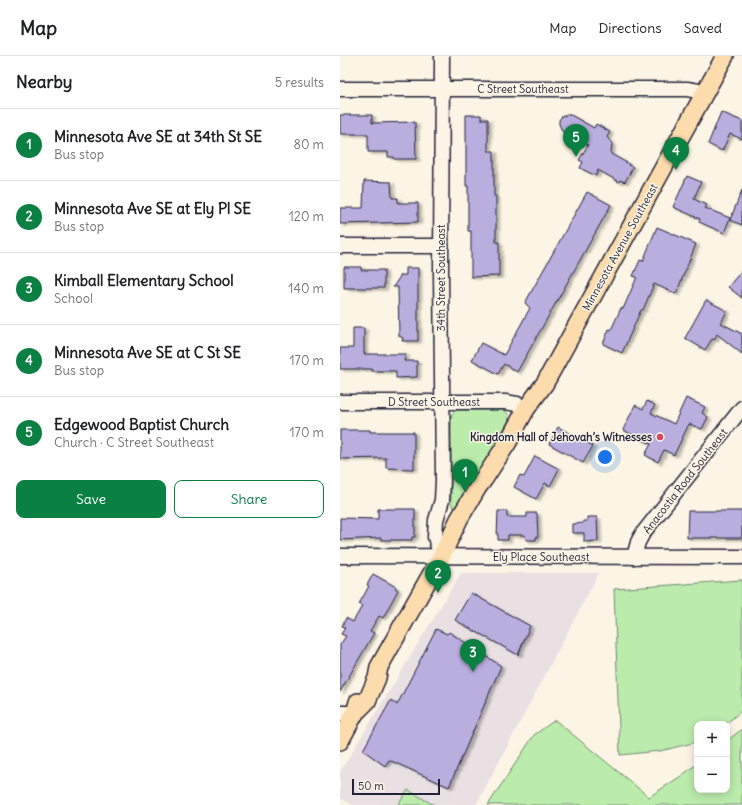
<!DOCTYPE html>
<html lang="en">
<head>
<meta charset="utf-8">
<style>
  body { margin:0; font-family:Delius,sans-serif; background:#f2f2f2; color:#202124 }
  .controls { position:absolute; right:12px; bottom:12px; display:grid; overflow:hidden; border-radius:8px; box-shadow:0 2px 10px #0003 }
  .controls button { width:36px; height:36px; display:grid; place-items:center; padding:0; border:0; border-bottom:1px solid #e0e0e0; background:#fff; color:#202124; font:20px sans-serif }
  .scale { position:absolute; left:12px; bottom:10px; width:88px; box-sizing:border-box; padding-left:4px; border:2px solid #22223b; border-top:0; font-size:11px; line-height:14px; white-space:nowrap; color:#22223b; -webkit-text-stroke:3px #fcf5e5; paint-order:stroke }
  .you { position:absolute; left:265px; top:401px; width:14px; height:14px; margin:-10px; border:3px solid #fff; border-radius:50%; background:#1a73e8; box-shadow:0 0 0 6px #1a73e833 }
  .badge { display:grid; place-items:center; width:26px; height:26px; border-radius:50%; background:#0b8043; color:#fff; font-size:13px; font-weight:700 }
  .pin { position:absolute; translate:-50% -33px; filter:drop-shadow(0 1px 2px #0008) }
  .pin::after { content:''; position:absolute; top:21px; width:14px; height:12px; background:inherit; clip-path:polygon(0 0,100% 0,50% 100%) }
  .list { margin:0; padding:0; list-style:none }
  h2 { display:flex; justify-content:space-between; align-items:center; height:52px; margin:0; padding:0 16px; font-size:17px }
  h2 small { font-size:13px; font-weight:400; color:#757577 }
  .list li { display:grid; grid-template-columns:26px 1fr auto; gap:12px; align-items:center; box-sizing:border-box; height:72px; padding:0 16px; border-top:1px solid #e0e0e0 }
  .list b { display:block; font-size:15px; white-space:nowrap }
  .list p { margin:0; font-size:13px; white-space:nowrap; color:#757577 }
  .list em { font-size:13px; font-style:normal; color:#757577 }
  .actions { display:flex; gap:8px; padding:12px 16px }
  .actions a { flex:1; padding:9px 0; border:1px solid #0b8043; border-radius:8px; text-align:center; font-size:14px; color:#0b8043 }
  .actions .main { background:#0b8043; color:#fff }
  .map { position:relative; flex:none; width:402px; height:749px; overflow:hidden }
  header { display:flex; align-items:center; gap:24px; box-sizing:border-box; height:56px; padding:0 20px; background:#fff; border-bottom:1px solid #e0e0e0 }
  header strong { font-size:19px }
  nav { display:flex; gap:22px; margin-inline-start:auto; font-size:14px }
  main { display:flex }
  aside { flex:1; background:#fff }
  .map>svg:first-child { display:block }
  .built { fill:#e8e0e3 }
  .green { fill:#bbecac; stroke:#6e8774 }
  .building { fill:#baaedf; stroke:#22223b; filter:url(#shadow) }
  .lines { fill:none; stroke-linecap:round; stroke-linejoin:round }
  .minor-casing { stroke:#22223b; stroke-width:17 }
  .major-casing { stroke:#22223b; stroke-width:20 }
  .minor { stroke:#fcf5e5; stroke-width:14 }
  .major { stroke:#fcdcac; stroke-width:17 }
  .poi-dot { fill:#d1495b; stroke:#fcf5e5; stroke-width:1.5 }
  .labels { text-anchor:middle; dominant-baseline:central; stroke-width:3; stroke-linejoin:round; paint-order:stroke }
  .street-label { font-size:11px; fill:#22223b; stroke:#fcf5e5 }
  .poi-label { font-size:11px; font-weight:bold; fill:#22223b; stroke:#fcf5e5; text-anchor:end }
</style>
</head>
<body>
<header>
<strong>Map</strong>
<nav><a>Map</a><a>Directions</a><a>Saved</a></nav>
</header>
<main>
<aside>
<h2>Nearby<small>5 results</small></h2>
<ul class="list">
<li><span class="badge">1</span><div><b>Minnesota Ave SE at 34th St SE</b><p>Bus stop</p></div><em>80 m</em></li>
<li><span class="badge">2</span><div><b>Minnesota Ave SE at Ely Pl SE</b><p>Bus stop</p></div><em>120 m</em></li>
<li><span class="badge">3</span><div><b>Kimball Elementary School</b><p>School</p></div><em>140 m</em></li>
<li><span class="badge">4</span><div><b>Minnesota Ave SE at C St SE</b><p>Bus stop</p></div><em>170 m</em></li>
<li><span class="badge">5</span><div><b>Edgewood Baptist Church</b><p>Church · C Street Southeast</p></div><em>170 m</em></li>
</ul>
<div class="actions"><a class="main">Save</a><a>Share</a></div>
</aside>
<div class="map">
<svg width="402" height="749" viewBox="0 0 402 749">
  <defs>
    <filter id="shadow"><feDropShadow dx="3.5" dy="2" stdDeviation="1" flood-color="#0004"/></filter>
  </defs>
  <rect width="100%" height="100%" fill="#fcf5e5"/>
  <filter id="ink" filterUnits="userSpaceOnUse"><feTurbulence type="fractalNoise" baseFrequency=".025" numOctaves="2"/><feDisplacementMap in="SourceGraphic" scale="8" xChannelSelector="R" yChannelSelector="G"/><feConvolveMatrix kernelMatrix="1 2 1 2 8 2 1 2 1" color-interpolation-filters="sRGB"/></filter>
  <g filter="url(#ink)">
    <path class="built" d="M 121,517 L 259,517 L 136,749 L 94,749 L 68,734 L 58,749 L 13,749 L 0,742 L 0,716 Z"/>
    <g class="green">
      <path d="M 118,354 L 162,354 C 168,355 170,360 168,366 L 124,445 L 117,452 L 113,451 L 111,447 L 111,361 L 114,355 Z"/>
      <path d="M 402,524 L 402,654 L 386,668 L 357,668 L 357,686 L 320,695 L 280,699 L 274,533 Z"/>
      <path d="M 215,664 L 309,741 L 341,720 L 357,708 L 357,734 L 387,734 L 387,685 L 402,673 L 402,749 L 148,749 L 194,679 Z"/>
      <path d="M 68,734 L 94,749 L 58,749 Z"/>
    </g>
    <g class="building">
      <path d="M 381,56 L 402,65 L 402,83 L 390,78 L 382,95 L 368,88 Z"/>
      <path d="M 229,58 L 254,72 L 256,68 L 270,76 L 267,81 L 272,87 L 271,98 L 289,108 L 288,109 L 293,111 L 285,126 L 280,124 L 279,126 L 258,114 L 256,120 L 240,112 L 243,106 L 239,104 L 248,89 L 222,75 L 219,68 L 219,64 L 222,60 Z"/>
      <path d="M 0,59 L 32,59 L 32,67 L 75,66 L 76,103 L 54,103 L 54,101 L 48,101 L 48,96 L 28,96 L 28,78 L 0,78 Z"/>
      <path d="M 126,59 L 141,59 L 141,63 L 148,63 L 148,95 L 154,95 L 154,140 L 156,140 L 156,186 L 159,186 L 159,220 L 131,221 L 131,175 L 128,175 L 128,130 L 126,130 Z"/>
      <path d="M 347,120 L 361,126 L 354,143 L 367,149 L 365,152 L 390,162 L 384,177 L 359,166 L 360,163 L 333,151 Z"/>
      <path d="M 24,125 L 51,126 L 52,142 L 58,142 L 58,147 L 78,147 L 78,166 L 0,168 L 0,152 L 23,152 Z"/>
      <path d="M 402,134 L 402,169 L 390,164 Z"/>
      <path d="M 247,136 L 271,149 L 177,316 L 164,308 L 158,318 L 132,304 L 141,287 L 164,299 L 190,252 L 185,247 Z"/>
      <path d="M 317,171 L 356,188 L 336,238 L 314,228 L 303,254 L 301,254 L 282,297 L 263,288 L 269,273 L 271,274 L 281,252 L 283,253 L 297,221 L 293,220 L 300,204 L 303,205 Z"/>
      <path d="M 4,211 L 21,211 L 21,214 L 44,214 L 44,232 L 4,232 Z"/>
      <path d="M 66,212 L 78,212 L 78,285 L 62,285 L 63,282 L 59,280 L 58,231 L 53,231 L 61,219 L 66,219 Z"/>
      <path d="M 402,214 L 402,242 L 388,231 Z"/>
      <path d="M 366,244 L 387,255 L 381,267 L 402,278 L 402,298 L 377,278 L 374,284 L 372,283 L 365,294 L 345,282 Z"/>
      <path d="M 13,272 L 24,272 L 24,298 L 66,298 L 64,305 L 77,305 L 77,321 L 56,322 L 56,315 L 32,315 L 32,313 L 0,313 L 0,292 L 13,292 Z"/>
      <path d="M 346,342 L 365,351 L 362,357 L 368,361 L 362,373 L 349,368 L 334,399 L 324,394 L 318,406 L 305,399 L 311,388 L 283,374 L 295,349 L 303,353 L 307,345 L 315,349 L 311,357 L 334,368 Z"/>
      <path d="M 218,371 L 253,390 L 243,407 L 209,388 Z"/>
      <path d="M 0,374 L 30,374 L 30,376 L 74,376 L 74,413 L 46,412 L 46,402 L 0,403 Z"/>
      <path d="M 195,400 L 219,413 L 210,430 L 205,427 L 196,443 L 174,431 L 180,419 L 184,421 Z"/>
      <path d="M 38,453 L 75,453 L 75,481 L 72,481 L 72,484 L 41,484 L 41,482 L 0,484 L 0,462 L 38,463 Z"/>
      <path d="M 158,455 L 167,455 L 167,461 L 187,461 L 187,457 L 197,457 L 198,481 L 196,481 L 196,484 L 186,484 L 185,479 L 168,479 L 168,484 L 158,484 L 158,479 L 157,479 Z"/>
      <path d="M 348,455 L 402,455 L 402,482 L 347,482 Z"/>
      <path d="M 247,461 L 257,461 L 258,485 L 244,486 L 244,477 L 232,477 L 232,468 L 243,467 L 243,465 L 247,465 Z"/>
      <path d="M 33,518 L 56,531 L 55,532 L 58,534 L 43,562 L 39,560 L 30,575 L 34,577 L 0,636 L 0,589 L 6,580 L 1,578 L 5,572 L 2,570 L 6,562 L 13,566 L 22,550 L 19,548 L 29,530 L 27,529 Z"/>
      <path d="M 131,537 L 190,570 L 178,599 L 115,564 Z"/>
      <path d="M 96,573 L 107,578 L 109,576 L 161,610 L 109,731 L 49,704 L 45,710 L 23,694 L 51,644 L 57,649 Z"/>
    </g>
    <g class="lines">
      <defs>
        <g id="minor">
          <path d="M 0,33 L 347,33 L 365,36"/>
          <path d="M 0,190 L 101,190"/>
          <path d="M 0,346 L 165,346 L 177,348 L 186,353"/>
          <path d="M 0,500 L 402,501"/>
          <path d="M 101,501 L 95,481 L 96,464 L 102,444 L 103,424 L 101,217 L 102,0"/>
          <path d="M 294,501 L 298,486 L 303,477 L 402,352"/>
          <path d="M 0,657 L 15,657"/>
        </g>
        <g id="major">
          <path d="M 15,657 L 27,645 L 37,622 L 39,611 L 101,501 L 119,463 L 138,431 L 144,423 L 168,386 L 186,353 L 205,327 L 385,0"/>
          <path d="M 0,685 L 15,657 L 18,646"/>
        </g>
      </defs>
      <use href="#minor" class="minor-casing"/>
      <use href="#major" class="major-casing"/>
      <use href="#minor" class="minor"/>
      <use href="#major" class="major"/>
    </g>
  </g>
  <circle class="poi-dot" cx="320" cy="381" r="4"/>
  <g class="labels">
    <g class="street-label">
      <text x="183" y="33">C Street Southeast</text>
      <text transform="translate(280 191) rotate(-61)">Minnesota Avenue Southeast</text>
      <text transform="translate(101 222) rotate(-90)">34th Street Southeast</text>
      <text x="94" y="346">D Street Southeast</text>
      <text transform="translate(345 425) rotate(-52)">Anacostia Road Southeast</text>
      <text x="201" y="501">Ely Place Southeast</text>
    </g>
    <g class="poi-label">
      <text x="312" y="381">Kingdom Hall of Jehovah’s Witnesses</text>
    </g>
  </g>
</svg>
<div class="controls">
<button>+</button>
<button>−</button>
</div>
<div class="scale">50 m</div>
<div class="you"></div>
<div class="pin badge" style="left:125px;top:436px">1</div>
<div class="pin badge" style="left:98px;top:537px">2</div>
<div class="pin badge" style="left:133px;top:616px">3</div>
<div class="pin badge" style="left:336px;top:114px">4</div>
<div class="pin badge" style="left:236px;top:101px">5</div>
</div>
</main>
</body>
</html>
